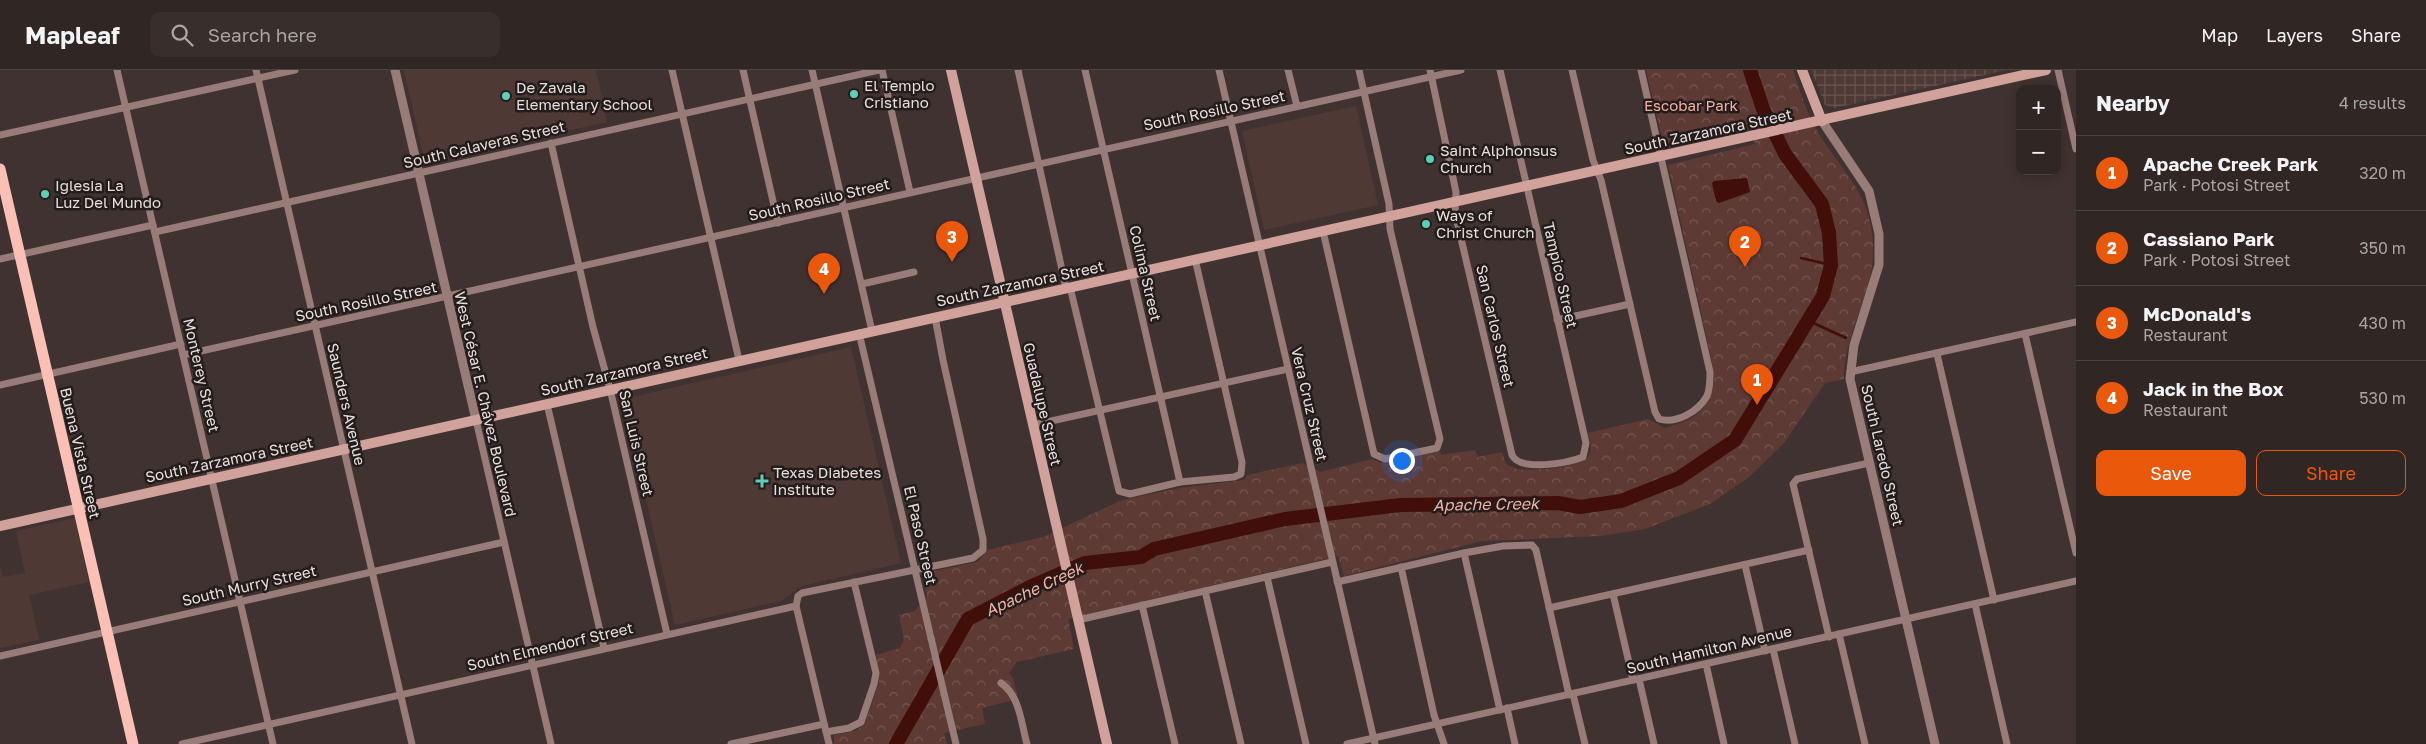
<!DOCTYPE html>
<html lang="en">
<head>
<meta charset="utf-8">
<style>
  body { margin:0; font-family:"Golos Text",sans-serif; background:#382e2c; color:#f1f3f6 }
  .controls { position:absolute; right:15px; top:15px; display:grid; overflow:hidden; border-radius:10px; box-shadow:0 2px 12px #0003 }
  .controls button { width:45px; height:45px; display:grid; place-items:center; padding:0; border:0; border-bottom:1px solid #4b4341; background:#302624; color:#f1f3f6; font:25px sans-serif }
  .you { position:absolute; left:1401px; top:390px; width:18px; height:18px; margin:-12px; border:4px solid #fff; border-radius:50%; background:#1a73e8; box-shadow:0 0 0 8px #1a73e833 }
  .badge { display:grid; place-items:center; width:32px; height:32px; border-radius:50%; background:#ea580c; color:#fff; font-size:16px; font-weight:700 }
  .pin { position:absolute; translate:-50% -41px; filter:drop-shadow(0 1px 2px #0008) }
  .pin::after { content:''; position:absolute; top:26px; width:18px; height:15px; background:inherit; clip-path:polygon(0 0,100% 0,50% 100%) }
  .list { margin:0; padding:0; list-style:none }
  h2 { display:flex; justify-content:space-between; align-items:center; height:65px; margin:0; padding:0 20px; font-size:21px }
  h2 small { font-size:16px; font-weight:400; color:#a8a5a6 }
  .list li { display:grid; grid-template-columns:32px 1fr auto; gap:15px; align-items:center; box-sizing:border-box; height:75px; padding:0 20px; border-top:1px solid #4b4341 }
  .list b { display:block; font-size:19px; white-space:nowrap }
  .list p { margin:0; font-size:16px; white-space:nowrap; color:#a8a5a6 }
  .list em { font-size:16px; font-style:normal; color:#a8a5a6 }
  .actions { display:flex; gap:10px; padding:15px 20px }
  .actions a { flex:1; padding:11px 0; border:1px solid #ea580c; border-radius:10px; text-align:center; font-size:18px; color:#ea580c }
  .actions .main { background:#ea580c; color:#fff }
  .icon { flex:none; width:28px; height:28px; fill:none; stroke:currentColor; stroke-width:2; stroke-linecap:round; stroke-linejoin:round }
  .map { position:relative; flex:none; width:2076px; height:674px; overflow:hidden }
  header { display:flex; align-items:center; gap:30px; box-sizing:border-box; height:70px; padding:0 25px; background:#302624; border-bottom:1px solid #4b4341 }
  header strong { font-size:24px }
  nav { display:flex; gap:28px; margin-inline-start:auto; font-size:18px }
  .search { width:350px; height:45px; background:#382e2c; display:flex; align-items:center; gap:12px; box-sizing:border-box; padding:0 18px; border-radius:10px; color:#a8a5a6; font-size:19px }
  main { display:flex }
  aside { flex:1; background:#302624 }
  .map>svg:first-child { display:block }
  .built { fill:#4e3935 }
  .industrial { fill:url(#industrial-grid) }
  .forest { fill:url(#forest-crowns) }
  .water { fill:#420e09 }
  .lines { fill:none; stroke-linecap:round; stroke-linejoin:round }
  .stream { stroke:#420e09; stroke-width:2.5 }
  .river { stroke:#420e09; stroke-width:14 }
  .minor { stroke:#987c77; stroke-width:7 }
  .tertiary { stroke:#987c77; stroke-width:9 }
  .secondary { stroke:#d0a29b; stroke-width:10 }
  .primary { stroke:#fac0b6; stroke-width:11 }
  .poi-dot { fill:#5dceb9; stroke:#221c1b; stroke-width:2 }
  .labels { text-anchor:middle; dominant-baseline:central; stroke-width:5; stroke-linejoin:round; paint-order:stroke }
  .poi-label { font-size:15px; fill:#e7dedd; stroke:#221c1b; text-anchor:start }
  .park-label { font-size:15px; fill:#f8aea2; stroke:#221c1b }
  .street-label { font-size:15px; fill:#e7dedd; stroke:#221c1b }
  .water-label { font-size:16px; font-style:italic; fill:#f8afa3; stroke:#221c1b }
</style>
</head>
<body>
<header>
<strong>Mapleaf</strong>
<div class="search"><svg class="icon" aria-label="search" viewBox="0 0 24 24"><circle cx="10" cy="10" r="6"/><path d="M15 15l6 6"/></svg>Search here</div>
<nav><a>Map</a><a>Layers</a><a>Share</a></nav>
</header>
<main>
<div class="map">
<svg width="2076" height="674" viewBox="0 0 2076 674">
  <defs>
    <pattern id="industrial-grid" width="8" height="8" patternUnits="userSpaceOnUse" patternTransform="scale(1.25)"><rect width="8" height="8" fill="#4e3935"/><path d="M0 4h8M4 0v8" fill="none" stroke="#685552"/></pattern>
    <pattern id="forest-crowns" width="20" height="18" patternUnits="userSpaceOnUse" patternTransform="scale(1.25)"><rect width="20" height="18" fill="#5e3a35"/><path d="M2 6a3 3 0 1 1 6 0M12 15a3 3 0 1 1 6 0" fill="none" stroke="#755652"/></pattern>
  </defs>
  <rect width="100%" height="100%" fill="#403230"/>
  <g class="built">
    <path d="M 404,0 L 596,0 L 607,52 L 425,93 Z"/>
    <path d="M 1356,36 L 1378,135 L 1264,160 L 1242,61 Z"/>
    <path d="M 851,277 L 901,493 L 802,516 L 781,531 L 675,555 L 623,329 Z"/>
    <path d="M 75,448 L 89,512 L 29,525 L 39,570 L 0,578 L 0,496 L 3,507 L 25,503 L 16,461 Z"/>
  </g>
  <path class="industrial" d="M 1811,0 L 2007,0 L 1835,38 L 1825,35 Z"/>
  <path class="forest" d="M 1646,0 L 1793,0 C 1800,21 1807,44 1819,64 C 1847,108 1875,128 1873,186 C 1871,228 1843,266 1844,309 L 1825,313 L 1784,373 L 1749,407 L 1710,434 L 1645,459 L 1601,466 L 1482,471 L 1344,506 L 1338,486 L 1068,549 L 1074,579 L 1017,592 L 1009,603 L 1013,608 L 1018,629 L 982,638 L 985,654 L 944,663 L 947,674 L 834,674 L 834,665 L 858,660 L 865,652 L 879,613 L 876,585 L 900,578 L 904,570 L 899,545 L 915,541 L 927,525 L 923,507 L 925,503 L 978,492 L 987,480 L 1043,467 L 1122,430 L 1180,418 L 1244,410 L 1247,405 L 1302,393 L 1320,402 L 1372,389 L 1381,393 L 1440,381 L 1441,385 L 1475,380 L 1478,387 L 1502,382 L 1506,394 C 1510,396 1514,398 1517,399 C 1530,402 1583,397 1589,386 C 1593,379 1590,370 1588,363 L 1648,349 L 1665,358 C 1706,347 1714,333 1712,291 L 1668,95 L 1755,74 L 1750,57 L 1667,78 L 1664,77 Z"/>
  <path class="water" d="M 1747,108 L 1750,122 L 1719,133 L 1716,131 L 1712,113 L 1714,111 Z"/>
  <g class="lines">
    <g class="stream">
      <path d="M 1801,188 L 1831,195"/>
      <path d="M 1809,251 L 1846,268"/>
    </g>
    <path class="river" d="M 896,674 L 968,549 L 1030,517 L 1085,493 L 1141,487 L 1154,479 L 1285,449 L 1400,435 L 1558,433 L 1580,437 L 1621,431 L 1679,408 L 1735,370 L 1823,226 L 1831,195 L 1829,163 L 1822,134 L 1785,84 L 1763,39 L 1750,0"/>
    <g class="minor">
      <path d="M 117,0 L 273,674"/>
      <path d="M 256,0 L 412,674"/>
      <path d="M 672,0 L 739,290"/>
      <path d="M 743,0 L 778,153"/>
      <path d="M 812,0 L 872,261"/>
      <path d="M 882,0 L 910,122"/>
      <path d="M 1018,0 L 1066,218"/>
      <path d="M 1085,0 L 1180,412"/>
      <path d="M 1219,0 L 1375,674"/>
      <path d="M 1288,0 L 1297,36"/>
      <path d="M 1430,0 L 1456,122 L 1455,143 L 1512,385 C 1520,402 1568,393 1583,387 L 1586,373 L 1500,0"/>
      <path d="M 1572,0 L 1593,90 L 1601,110 L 1655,342 L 1659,349 C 1676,354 1698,342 1707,326 C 1710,319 1710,310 1710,302 L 1641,0"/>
      <path d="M 2058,0 L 2076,79"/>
      <path d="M 0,65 L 295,0"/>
      <path d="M 551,73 L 593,257 L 610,319 L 667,564"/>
      <path d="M 1323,161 L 1374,384 L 1385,389 L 1437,378 L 1440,369 L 1390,159 L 1389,134 L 1359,0"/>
      <path d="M 155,162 L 879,0"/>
      <path d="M 0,189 L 153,155"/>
      <path d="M 862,214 L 914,202"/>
      <path d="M 1070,217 L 1119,421 L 1130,424 L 1180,412 L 1234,407 L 1241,404 L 1242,392 L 1195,189"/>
      <path d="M 1557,250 L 1630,234"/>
      <path d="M 859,263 L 956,674"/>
      <path d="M 2025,264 L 2076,483"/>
      <path d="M 1937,284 L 1994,530"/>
      <path d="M 183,285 L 1461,0"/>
      <path d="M 1850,302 L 2076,252"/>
      <path d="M 0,315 L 181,274"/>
      <path d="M 547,334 L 604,578"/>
      <path d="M 476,350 L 551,674"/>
      <path d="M 1033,355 L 1288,299"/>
      <path d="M 1464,483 L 1500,640"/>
      <path d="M 1745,495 L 1765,581"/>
      <path d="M 1401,497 L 1434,645 L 1444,674"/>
      <path d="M 1267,507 L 1306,674"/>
      <path d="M 1337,512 L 1464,483 L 1503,476 L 1532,475 L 1536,480 L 1569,625"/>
      <path d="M 1205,521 L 1241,674"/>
      <path d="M 1613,524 L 1633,610"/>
      <path d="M 1975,534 L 2007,674"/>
      <path d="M 1142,535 L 1175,674"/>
      <path d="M 1549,538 L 1809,480"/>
      <path d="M 1078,550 L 1332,492"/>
      <path d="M 1839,564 L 1865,674"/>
      <path d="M 1829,567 L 1793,414 L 1797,409 L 1869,393"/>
      <path d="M 1773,579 L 1795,674"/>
      <path d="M 0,586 L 504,472"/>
      <path d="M 1706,594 L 1724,674"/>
      <path d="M 1639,609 L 1654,674"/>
      <path d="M 1001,613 C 1020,626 1021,653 1027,674"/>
      <path d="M 1573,624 L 1585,674"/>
      <path d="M 1507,638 L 1515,674"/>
      <path d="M 826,662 L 849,658 L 861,652 L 874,614 L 876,603 L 854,512"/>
      <path d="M 182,674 L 796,536"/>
      <path d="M 731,674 L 824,654"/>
      <path d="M 829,674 L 796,536 L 798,526 L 802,523 L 973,488 L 983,480 L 983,469 L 943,290 L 935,247"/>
      <path d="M 1347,674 L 2076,511"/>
    </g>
    <g class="tertiary">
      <path d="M 395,0 L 476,350"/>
      <path d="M 1822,51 L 1869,121 L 1879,164 L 1879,195 L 1854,275 L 1850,309 L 1935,674"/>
    </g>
    <g class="secondary">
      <path d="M 951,0 L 1107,674"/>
      <path d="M 1802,0 L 1822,51"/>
      <path d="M 0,456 L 2046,0"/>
    </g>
    <path class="primary" d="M 0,99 L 133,674"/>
  </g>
  <g class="poi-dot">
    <circle cx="854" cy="24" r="5"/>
    <circle cx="506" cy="26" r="5"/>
    <circle cx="1430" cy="89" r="5"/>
    <circle cx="45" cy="124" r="5"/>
    <circle cx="1426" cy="154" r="5"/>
    <path d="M759.5 403.5h5v5h5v5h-5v5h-5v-5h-5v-5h5z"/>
  </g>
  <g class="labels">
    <g class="poi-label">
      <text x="864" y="15">El Templo<tspan x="864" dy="17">Cristiano</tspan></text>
      <text x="516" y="17">De Zavala<tspan x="516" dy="17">Elementary School</tspan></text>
      <text x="1440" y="80">Saint Alphonsus<tspan x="1440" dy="17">Church</tspan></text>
      <text x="55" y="115">Iglesia La<tspan x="55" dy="17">Luz Del Mundo</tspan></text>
      <text x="1436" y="145">Ways of<tspan x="1436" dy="17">Christ Church</tspan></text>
      <text x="773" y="402">Texas Diabetes<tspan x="773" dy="17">Institute</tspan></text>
    </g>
    <g class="park-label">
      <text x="1691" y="35">Escobar Park</text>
    </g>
    <g class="street-label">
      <text transform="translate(1214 40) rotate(-12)">South Rosillo Street</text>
      <text transform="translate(1708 61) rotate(-12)">South Zarzamora Street</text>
      <text transform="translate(484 74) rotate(-13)">South Calaveras Street</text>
      <text transform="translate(819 129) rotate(-13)">South Rosillo Street</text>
      <text transform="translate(1146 203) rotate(77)">Colima Street</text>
      <text transform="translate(1561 205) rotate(77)">Tampico Street</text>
      <text transform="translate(1020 213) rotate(-12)">South Zarzamora Street</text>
      <text transform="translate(366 231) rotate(-12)">South Rosillo Street</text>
      <text transform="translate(1496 256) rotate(77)">San Carlos Street</text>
      <text transform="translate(624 301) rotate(-13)">South Zarzamora Street</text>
      <text transform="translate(202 305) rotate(77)">Monterey Street</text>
      <text transform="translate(347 334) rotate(77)">Saunders Avenue</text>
      <text transform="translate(486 334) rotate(77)">West César E. Chávez Boulevard</text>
      <text transform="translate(1043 334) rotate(77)">Guadalupe Street</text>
      <text transform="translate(1310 334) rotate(77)">Vera Cruz Street</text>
      <text transform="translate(637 373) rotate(77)">San Luis Street</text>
      <text transform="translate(81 383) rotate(77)">Buena Vista Street</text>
      <text transform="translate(1883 385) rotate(77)">South Laredo Street</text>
      <text transform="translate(229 389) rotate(-12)">South Zarzamora Street</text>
      <text transform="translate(921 465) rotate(77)">El Paso Street</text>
      <text transform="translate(249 515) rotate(-13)">South Murry Street</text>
      <text transform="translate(550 576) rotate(-13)">South Elmendorf Street</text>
      <text transform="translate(1709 579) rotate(-13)">South Hamilton Avenue</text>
    </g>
    <g class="water-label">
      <text transform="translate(1486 434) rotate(-1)">Apache Creek</text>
      <text transform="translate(1034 519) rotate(-25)">Apache Creek</text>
    </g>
  </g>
</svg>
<div class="controls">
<button>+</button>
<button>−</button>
</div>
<div class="you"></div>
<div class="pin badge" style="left:1757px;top:335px">1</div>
<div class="pin badge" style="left:1745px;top:197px">2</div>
<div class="pin badge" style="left:952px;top:192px">3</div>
<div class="pin badge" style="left:824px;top:224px">4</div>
</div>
<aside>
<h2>Nearby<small>4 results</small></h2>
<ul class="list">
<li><span class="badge">1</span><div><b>Apache Creek Park</b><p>Park · Potosi Street</p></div><em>320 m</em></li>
<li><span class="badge">2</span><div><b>Cassiano Park</b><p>Park · Potosi Street</p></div><em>350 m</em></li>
<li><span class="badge">3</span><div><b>McDonald's</b><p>Restaurant</p></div><em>430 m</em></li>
<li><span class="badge">4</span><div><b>Jack in the Box</b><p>Restaurant</p></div><em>530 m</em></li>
</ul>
<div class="actions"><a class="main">Save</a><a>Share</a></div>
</aside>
</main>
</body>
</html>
